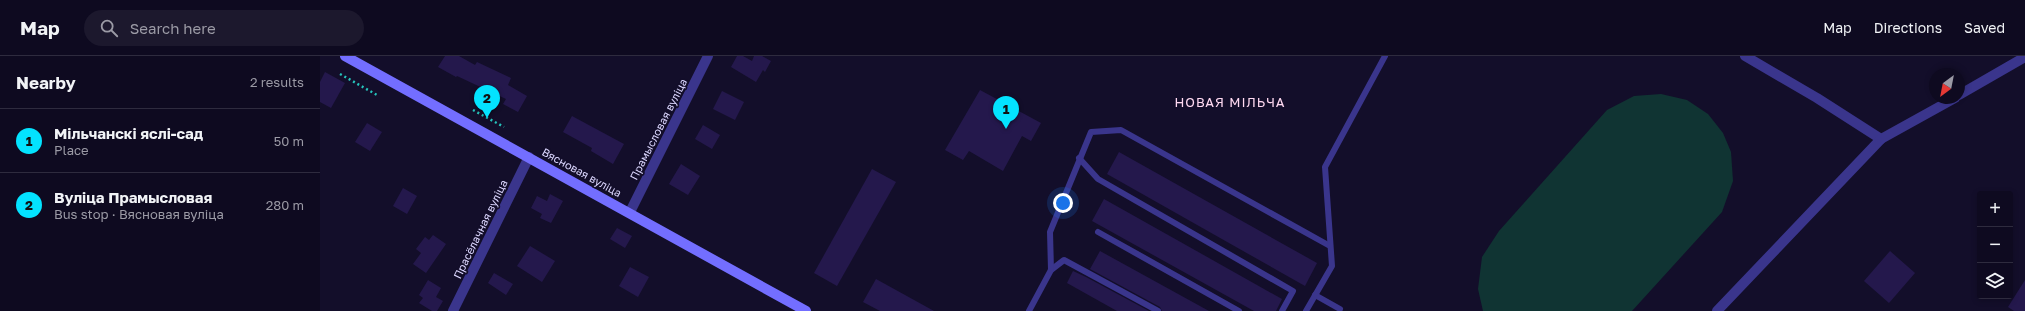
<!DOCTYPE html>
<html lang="en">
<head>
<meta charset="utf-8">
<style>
  body { margin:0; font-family:"Golos Text",sans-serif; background:#1c182d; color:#f1f3f6 }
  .controls { position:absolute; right:12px; bottom:12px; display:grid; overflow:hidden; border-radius:4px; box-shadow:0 2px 6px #0003 }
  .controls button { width:36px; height:36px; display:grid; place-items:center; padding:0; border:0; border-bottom:1px solid #2e2b3e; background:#0e0a20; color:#f1f3f6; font:20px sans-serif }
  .compass { position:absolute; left:1609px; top:12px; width:36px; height:36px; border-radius:50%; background:#0e0a20; box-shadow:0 2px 6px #0003; rotate:212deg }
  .you { position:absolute; left:743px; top:147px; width:14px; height:14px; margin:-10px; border:3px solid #fff; border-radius:50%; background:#1a73e8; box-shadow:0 0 0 6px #1a73e833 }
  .badge { display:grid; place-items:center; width:26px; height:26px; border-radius:50%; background:#03e3ff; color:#111; font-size:13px; font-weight:700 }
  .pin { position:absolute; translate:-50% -33px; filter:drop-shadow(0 1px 2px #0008) }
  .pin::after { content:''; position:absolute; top:21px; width:14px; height:12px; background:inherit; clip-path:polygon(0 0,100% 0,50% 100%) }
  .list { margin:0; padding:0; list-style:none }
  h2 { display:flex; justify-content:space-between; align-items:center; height:52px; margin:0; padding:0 16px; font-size:17px }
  h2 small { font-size:13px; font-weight:400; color:#9b9aa5 }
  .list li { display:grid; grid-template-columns:26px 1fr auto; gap:12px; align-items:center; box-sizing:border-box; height:64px; padding:0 16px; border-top:1px solid #2e2b3e }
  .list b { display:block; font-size:15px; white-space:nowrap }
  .list p { margin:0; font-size:13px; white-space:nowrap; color:#9b9aa5 }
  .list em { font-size:13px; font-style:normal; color:#9b9aa5 }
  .icon { flex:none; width:22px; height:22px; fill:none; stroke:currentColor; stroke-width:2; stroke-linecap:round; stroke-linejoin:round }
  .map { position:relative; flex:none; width:1705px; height:255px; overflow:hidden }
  header { display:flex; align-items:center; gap:24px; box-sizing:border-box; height:56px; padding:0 20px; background:#0e0a20; border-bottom:1px solid #2e2b3e }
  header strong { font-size:19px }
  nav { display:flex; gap:22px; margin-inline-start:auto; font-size:14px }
  .search { width:280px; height:36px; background:#1c182d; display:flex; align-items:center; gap:10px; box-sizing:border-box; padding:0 14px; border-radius:22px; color:#9b9aa5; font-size:15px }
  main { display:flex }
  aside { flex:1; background:#0e0a20 }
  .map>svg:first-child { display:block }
  .green { fill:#103433 }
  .building { fill:#24184c }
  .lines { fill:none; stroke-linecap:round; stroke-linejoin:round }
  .path { stroke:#26c4bc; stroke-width:2.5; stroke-dasharray:2 3; stroke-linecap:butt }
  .lane { stroke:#3a358c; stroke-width:6 }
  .street { stroke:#3a358c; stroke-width:10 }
  .secondary { stroke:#736eff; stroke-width:10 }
  .labels { text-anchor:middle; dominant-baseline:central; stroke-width:3.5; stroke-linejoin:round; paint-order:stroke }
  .street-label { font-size:11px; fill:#dcd7ff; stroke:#130e2a }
  .quarter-label { font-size:13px; letter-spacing:1px; fill:#ffd9f1; stroke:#130e2a }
</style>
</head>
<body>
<header>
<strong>Map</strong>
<div class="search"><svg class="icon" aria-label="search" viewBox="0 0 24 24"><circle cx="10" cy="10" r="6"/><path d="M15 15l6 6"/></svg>Search here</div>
<nav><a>Map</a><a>Directions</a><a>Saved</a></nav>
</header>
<main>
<aside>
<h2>Nearby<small>2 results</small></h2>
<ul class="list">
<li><span class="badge">1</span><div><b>Мільчанскі яслі-сад</b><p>Place</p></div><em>50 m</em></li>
<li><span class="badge">2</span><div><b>Вуліца Прамысловая</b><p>Bus stop · Вясновая вуліца</p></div><em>280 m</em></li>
</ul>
</aside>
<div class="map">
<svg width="1705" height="255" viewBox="0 0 1705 255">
  <rect width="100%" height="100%" fill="#130e2a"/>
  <path class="green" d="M 1341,38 L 1367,44 L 1388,58 L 1403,77 L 1411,96 L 1413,125 L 1402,156 L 1312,255 L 1163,255 L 1158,233 L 1162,201 L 1179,175 L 1287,54 L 1314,40 Z"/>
  <g class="building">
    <path d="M 125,0 L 139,0 L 155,9 L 157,6 L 191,22 L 188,29 L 207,40 L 198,56 L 183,48 L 186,43 L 137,20 L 136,21 L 118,11 Z"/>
    <path d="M 417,0 L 423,0 L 432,5 L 434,0 L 442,0 L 451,5 L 445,16 L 443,14 L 436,26 L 411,11 Z"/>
    <path d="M 5,16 L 25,27 L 11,52 L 0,46 L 0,26 Z"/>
    <path d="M 660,34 L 721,67 L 711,85 L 702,80 L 683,115 L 649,95 L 643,104 L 625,94 Z"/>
    <path d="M 402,35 L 424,46 L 415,64 L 393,53 Z"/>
    <path d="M 252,60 L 304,88 L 293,108 L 271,95 L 272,92 L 243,76 Z"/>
    <path d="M 47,67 L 62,76 L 50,95 L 35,86 Z"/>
    <path d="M 383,69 L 400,79 L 392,93 L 375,83 Z"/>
    <path d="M 799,96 L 997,207 L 985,230 L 787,118 Z"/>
    <path d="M 361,108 L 380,120 L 368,139 L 349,128 Z"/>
    <path d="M 552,113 L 576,126 L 517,230 L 494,217 Z"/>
    <path d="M 83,132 L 97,140 L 87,158 L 73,150 Z"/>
    <path d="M 230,138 L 243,145 L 231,167 L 220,162 L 222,158 L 211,152 L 217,140 L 227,145 Z"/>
    <path d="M 784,143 L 962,243 L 956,255 L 934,255 L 772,165 Z"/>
    <path d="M 297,172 L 312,180 L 305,192 L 290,183 Z"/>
    <path d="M 113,179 L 126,188 L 106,217 L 93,208 L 101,197 L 96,193 L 105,181 L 109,184 Z"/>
    <path d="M 210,190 L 235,205 L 222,226 L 197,210 Z"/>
    <path d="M 780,195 L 889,255 L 842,255 L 840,251 L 770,213 Z"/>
    <path d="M 1570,195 L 1595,217 L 1569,247 L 1544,225 Z"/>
    <path d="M 310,211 L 329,221 L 318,241 L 299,230 Z"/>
    <path d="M 753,215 L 766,221 L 829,255 L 797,255 L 747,227 Z"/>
    <path d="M 174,217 L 193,228 L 186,239 L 168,227 Z"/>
    <path d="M 556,223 L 614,255 L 560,255 L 543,246 Z"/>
    <path d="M 108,224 L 121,232 L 116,241 L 123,245 L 117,255 L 112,255 L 99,247 L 103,242 L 99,239 Z"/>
    <path d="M 1705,224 L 1705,255 L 1694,255 L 1688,251 Z"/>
  </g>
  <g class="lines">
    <g class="path">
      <path d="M 20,18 L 57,39"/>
      <path d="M 153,54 L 184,71"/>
    </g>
    <g class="lane">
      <path d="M 759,102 L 778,123 L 973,235 L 962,255"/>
      <path d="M 778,176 L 919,255"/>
      <path d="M 731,214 L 744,204 L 838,255"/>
      <path d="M 995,239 L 1020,253"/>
      <path d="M 709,255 L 731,214 L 730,176 L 771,76 L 801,74 L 1010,190"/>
      <path d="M 986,255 L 1012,210 L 1005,111 L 1065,0"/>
    </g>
    <g class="street">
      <path d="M 1425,0 L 1497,42 L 1561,83"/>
      <path d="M 1639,39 L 1705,1"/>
      <path d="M 310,156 L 388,0"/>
      <path d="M 133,255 L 209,101"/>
      <path d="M 1397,255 L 1561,83 L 1635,42"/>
    </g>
    <path class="secondary" d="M 25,0 L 486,255"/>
  </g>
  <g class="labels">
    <g class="street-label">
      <text transform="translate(338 73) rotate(-63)">Прамысловая вуліца</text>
      <text transform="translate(262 116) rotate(29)">Вясновая вуліца</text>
      <text transform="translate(160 173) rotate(-64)">Прасёлачная вуліца</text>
    </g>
    <g class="quarter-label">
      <text x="910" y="46">НОВАЯ МІЛЬЧА</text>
    </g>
  </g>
</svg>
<div class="controls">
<button>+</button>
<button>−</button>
<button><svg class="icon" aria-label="layers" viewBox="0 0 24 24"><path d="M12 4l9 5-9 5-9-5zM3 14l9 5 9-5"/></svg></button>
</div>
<svg class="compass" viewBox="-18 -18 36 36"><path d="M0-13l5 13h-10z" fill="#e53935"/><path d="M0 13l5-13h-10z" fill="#9b9aa5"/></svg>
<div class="you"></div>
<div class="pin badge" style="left:686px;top:73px">1</div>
<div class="pin badge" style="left:167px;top:62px">2</div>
</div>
</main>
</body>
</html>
